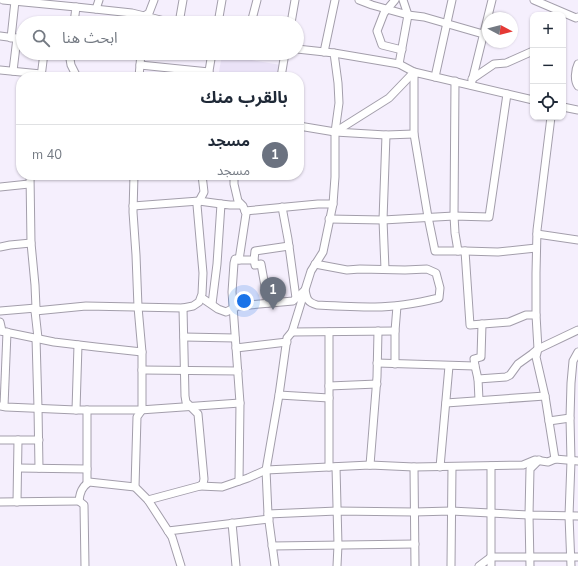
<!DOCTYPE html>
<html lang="ar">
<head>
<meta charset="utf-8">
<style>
  body { margin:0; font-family:"Nunito Sans","Noto Sans Arabic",sans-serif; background:#f6f6f7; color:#1f2937; direction:rtl }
  .controls { position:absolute; right:12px; top:12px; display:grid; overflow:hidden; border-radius:8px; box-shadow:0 1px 3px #0004 }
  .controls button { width:36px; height:36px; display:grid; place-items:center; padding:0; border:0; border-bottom:1px solid #e0e1e3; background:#fff; color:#1f2937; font:20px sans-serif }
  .compass { position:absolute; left:482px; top:12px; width:36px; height:36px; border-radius:50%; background:#fff; box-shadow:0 1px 3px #0004; rotate:97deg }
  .you { position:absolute; left:244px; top:301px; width:14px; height:14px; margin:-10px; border:3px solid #fff; border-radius:50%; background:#1a73e8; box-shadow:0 0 0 6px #1a73e833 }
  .badge { display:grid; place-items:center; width:26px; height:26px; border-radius:50%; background:#ab53c0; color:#fff; font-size:13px; font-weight:700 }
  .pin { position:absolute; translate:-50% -33px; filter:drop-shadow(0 1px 2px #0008) }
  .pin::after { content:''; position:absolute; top:21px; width:14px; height:12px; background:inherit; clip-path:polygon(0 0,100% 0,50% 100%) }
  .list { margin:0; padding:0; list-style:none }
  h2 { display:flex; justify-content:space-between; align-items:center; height:52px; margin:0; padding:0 16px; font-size:17px }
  h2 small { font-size:13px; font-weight:400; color:#747a83 }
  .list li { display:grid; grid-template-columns:26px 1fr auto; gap:12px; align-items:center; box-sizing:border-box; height:56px; padding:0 16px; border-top:1px solid #e0e1e3 }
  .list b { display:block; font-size:15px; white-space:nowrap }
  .list p { margin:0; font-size:13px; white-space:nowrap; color:#747a83 }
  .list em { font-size:13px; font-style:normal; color:#747a83 }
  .icon { flex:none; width:22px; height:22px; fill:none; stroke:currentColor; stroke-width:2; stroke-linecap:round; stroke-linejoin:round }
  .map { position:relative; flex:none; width:578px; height:566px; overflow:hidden; direction:ltr }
  .search { position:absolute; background:#fff; box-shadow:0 1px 3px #0004; left:16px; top:16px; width:288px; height:44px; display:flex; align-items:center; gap:10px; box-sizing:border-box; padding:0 14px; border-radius:22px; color:#747a83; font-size:15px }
  .panel { position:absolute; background:#fff; box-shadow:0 1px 3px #0004; left:16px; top:72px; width:288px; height:108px; border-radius:16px; direction:rtl }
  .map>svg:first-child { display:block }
  .built { fill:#eae2f7 }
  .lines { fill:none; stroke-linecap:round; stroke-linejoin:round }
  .minor-casing { stroke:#a39eab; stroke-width:9 }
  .minor { stroke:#fff; stroke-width:7 }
</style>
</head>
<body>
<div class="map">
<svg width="578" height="566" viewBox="0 0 578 566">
  <rect width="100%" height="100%" fill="#f5effd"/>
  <path class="built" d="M 222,55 L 281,65 L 279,77 L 218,77 Z"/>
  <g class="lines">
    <defs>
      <g id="minor">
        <path d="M 3,0 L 76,7 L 74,23"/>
        <path d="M 359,0 L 372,5 L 408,15 L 424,17 L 483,34"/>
        <path d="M 395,0 L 384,13 L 377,31 L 382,45 L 402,50"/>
        <path d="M 534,0 L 576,18 L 578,17"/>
        <path d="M 76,7 L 132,13 L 173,23"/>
        <path d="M 96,9 L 99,0"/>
        <path d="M 144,23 L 144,16 L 149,13 L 154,0"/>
        <path d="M 179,23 L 183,0"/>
        <path d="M 218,23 L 222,0"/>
        <path d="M 251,23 L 257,0"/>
        <path d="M 291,23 L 295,0"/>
        <path d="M 0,36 L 23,39"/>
        <path d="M 11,38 L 15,1"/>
        <path d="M 324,52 L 335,0"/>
        <path d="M 69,53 L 71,65 L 77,77"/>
        <path d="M 334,53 L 399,64 L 414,72 L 389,98 L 335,132"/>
        <path d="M 399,64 L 408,15 L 403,0"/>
        <path d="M 578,64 C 575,70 574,81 578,86"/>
        <path d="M 140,65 L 209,72"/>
        <path d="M 0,70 L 41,74"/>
        <path d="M 13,71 L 17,38"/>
        <path d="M 41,77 L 44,53"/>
        <path d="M 139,77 L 141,53"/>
        <path d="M 208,77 L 212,53"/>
        <path d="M 281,77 L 285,53"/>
        <path d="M 435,77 L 452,0"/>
        <path d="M 472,79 L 494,64 L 506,63 L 533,51"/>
        <path d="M 455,81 L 454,216 L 455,233 L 458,251"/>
        <path d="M 471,85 L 492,0"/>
        <path d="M 533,100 L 414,72 L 414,134 L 428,217 L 435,251 L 465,251 L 498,252 L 536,248"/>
        <path d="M 563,107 L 578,110"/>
        <path d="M 551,117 L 537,230 L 536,273 L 536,315 L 538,349 L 536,357 L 545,396 L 555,459"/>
        <path d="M 299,126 L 335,132 L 386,135 L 414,134"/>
        <path d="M 30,175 L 31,243 L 35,285 L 36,308 L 35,311 L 38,338"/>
        <path d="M 134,175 L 133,212 L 136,255 L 138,307 L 142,352 L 142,410 L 137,417 L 135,487 L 148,500 L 172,537 L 181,566"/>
        <path d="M 234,175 L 234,184 L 238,201 L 243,206 L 246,214 L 239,260 L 235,259 L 234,263 L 232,292 L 240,403 L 239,481"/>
        <path d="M 0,187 L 29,184"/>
        <path d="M 133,206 L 199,201 L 221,204"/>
        <path d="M 282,207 L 288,239 L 296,298"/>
        <path d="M 245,211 L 318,204 L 333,204"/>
        <path d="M 329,219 L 383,220 L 454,216 L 489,217 L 507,94"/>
        <path d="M 537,234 L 578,240"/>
        <path d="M 0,247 L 10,245 L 31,243"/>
        <path d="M 465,251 L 470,325 L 509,322 L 526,315 L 536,315"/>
        <path d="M 239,260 L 254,260 L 255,265 L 261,264 L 268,303"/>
        <path d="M 254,260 L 255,251 L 289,246"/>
        <path d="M 385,269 L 383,220 L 386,135"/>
        <path d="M 202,298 L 218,309 L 226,312 L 238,306 L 293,301 L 305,290 C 307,299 307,302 317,305 C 336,306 356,307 375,307 C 397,307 418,303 439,298 L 440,288 L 436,273 L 427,269 L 405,270 L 360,269 L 347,270 L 315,264"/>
        <path d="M 212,304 L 217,264 L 221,204 L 230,205 L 241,205"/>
        <path d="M 0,311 L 36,308"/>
        <path d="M 35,311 L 86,306 L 183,308 L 193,306 L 199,302 L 202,294 L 203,273 L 197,205 L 204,192 L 202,175"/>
        <path d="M 0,322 L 2,331"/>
        <path d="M 0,331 L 54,342 L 96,347 L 142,352"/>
        <path d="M 292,332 L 395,331"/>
        <path d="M 184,337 L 235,338"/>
        <path d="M 36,338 L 38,408 L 39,468"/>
        <path d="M 236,348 L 287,342"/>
        <path d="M 377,363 L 475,366"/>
        <path d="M 395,364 L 395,331 L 397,306"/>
        <path d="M 142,370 L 238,371"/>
        <path d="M 478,379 L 506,377 L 510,375 L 518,364 L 532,354 L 538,349 L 578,330"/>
        <path d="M 329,386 L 377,384"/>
        <path d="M 279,395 L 329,398"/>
        <path d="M 479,400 L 478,379 L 475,366 L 474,359 L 481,357 L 482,324"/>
        <path d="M 446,403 L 545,396"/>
        <path d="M 0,406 L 6,407 L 76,410 L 140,410 L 240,403"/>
        <path d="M 4,406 L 7,332"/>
        <path d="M 76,410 L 78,345"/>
        <path d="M 549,421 L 570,418"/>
        <path d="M 0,440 L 39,440"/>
        <path d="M 370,465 L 377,377 L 378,331"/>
        <path d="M 491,466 L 491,566"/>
        <path d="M 329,467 L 329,332"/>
        <path d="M 336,467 L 338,545 L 337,566"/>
        <path d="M 414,467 L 415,566"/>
        <path d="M 440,467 L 449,366"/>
        <path d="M 18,468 L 87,469"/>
        <path d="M 87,483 L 87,410"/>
        <path d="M 200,486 L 222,487 L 248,478 L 266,470 L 370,465 L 414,467 L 523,465 L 535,460 L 548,462 L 555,459 L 578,461"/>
        <path d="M 148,500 L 200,486 L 203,484 L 204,479 L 198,414 L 186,402 L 185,396 L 183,308"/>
        <path d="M 79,501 L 84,505 L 85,566"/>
        <path d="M 0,502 L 79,501 C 80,492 82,487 89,482 L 135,487"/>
        <path d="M 17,502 L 18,440"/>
        <path d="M 268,514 L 337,511 L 414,512 L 451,511 L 529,515 L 578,516"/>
        <path d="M 232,523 L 236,566"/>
        <path d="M 168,531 L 269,519"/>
        <path d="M 272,546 L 415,544"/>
        <path d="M 275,566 L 268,514 L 266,470 L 279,395 L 287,338 L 292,332 L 305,290 L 311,271 L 323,252 L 333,204 L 335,177 L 335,132 L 339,103 L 338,83 L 334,53 L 297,49"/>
        <path d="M 451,566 L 452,467"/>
        <path d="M 479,566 L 491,557 L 578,557"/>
        <path d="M 530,566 L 529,515 L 530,469 L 539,460"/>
        <path d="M 571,566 L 569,516 L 571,461 L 570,418 L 571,383 L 573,361 L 578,352"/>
      </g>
    </defs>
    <use href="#minor" class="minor-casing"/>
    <use href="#minor" class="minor"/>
  </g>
</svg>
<div class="controls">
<button>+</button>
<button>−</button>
<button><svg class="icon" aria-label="locate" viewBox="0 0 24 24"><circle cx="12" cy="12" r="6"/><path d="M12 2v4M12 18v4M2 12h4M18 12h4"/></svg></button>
</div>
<svg class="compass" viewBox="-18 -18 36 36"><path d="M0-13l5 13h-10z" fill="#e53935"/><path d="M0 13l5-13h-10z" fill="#747a83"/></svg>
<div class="you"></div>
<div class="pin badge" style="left:273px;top:310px;background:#6b7280">1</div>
<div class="search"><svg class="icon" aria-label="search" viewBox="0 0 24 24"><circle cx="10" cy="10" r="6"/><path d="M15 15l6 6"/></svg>ابحث هنا</div>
<section class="panel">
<h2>بالقرب منك<small></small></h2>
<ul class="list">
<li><span class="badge" style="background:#6b7280">1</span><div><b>مسجد</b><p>مسجد</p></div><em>40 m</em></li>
</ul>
</section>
</div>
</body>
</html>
